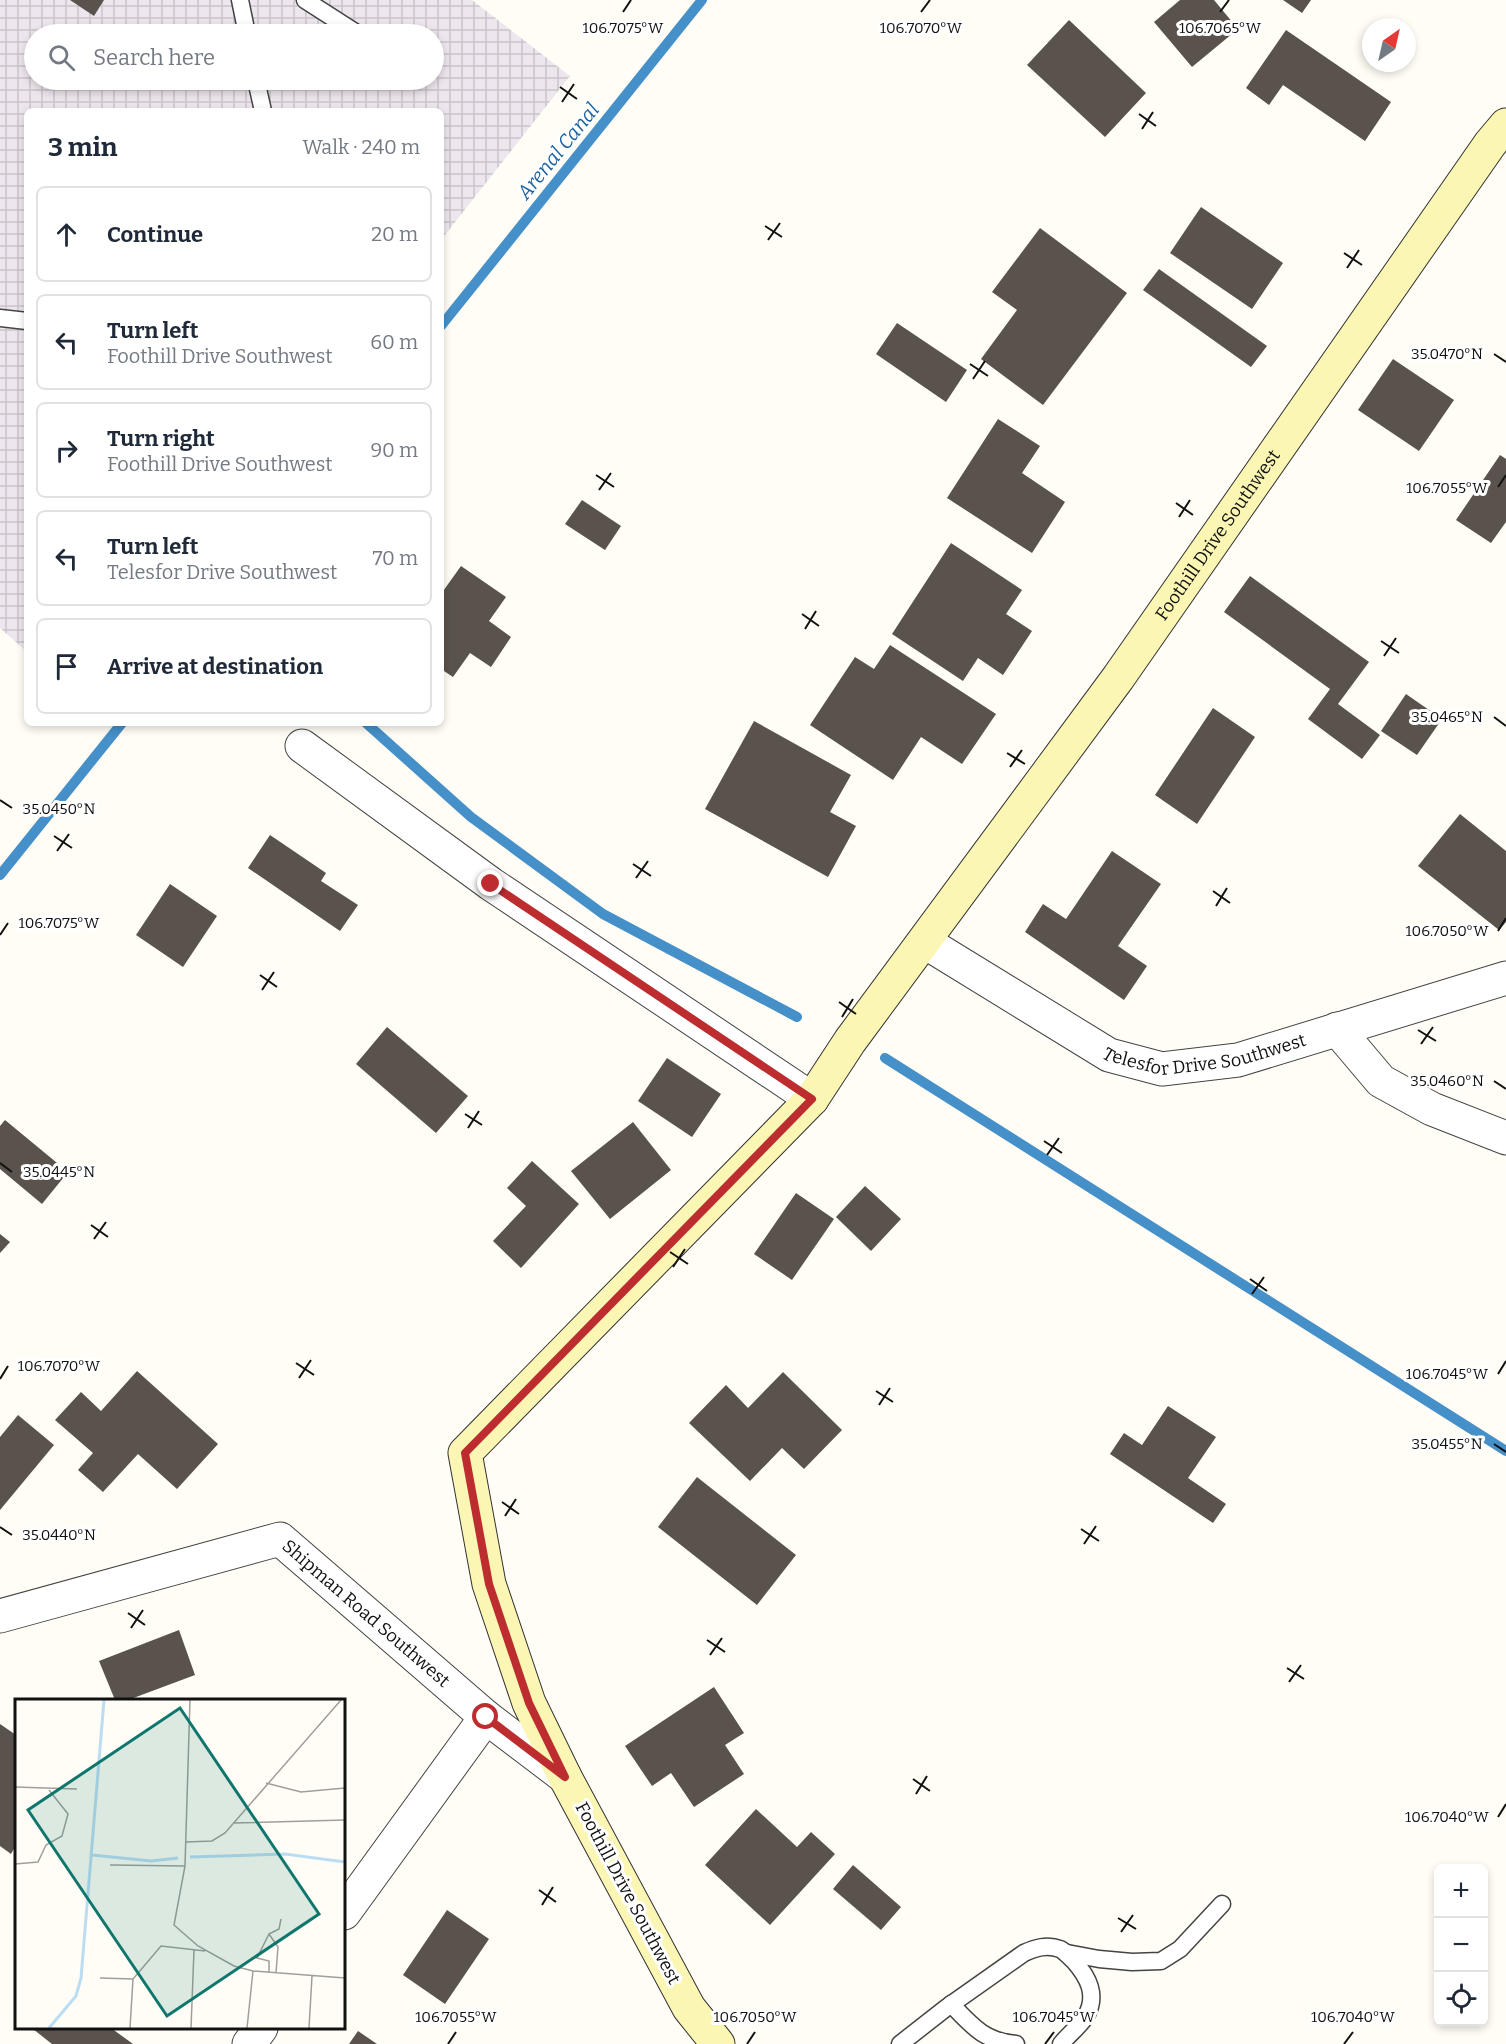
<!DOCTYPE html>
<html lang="en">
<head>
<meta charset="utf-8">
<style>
  body { margin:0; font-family:Bitter,serif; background:#f2f2f3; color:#1f2937 }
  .controls { position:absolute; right:18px; bottom:18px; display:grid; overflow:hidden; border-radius:9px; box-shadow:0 3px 9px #0003 }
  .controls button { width:54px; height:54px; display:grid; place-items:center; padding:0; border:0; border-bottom:2px solid #e0e1e3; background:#fff; color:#1f2937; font:30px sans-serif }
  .compass { position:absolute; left:1362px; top:18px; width:54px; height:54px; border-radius:50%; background:#fff; box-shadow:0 3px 9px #0003; rotate:34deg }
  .stop { position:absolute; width:18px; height:18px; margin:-14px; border:4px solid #bd2d30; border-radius:50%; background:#fff }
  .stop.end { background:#bd2d30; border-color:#fff; box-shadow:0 2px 6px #0008 }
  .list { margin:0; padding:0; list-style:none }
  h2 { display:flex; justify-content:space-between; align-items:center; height:78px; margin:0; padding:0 24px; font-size:26px }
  h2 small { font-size:20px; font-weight:400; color:#747a83 }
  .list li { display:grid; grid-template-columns:39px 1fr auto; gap:18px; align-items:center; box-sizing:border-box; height:96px; margin:0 12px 12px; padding:0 12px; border:2px solid #e0e1e3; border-radius:9px }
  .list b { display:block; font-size:22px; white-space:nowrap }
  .list p { margin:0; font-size:20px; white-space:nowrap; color:#747a83 }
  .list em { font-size:20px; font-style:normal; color:#747a83 }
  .icon { flex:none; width:33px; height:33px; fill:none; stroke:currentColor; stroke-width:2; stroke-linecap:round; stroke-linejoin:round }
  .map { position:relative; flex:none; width:1506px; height:2044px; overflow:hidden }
  .search { position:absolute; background:#fff; box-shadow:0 3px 9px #0003; left:24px; top:24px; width:420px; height:66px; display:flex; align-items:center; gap:15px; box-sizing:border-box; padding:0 21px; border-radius:33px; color:#747a83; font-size:22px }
  .panel { position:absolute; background:#fff; box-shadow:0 3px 9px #0003; left:24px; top:108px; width:420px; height:618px; border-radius:9px }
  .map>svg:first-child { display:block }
  .industrial { fill:url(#industrial-grid); fill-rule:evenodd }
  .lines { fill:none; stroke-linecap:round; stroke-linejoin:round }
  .stream { stroke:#4590c8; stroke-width:10 }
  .building { fill:#59524d }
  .lane-casing { stroke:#444; stroke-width:19 }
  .street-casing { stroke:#444; stroke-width:35 }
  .secondary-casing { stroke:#333; stroke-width:35 }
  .lane { stroke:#fff; stroke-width:16 }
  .street { stroke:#fff; stroke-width:33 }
  .secondary { stroke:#fbf6b3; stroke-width:33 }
  .route { stroke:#bd2d30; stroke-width:8 }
  .ticks { fill:none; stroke:#111; stroke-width:2 }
  .labels { text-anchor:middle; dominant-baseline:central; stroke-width:6; stroke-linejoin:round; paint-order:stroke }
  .street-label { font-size:18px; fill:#111; stroke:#fff }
  .water-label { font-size:20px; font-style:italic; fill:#1d639f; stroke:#fff }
  .inset-river { fill:none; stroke:#bbddf4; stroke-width:3 }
  .inset-road { fill:none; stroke:#a09f9a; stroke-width:1.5 }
  .view { fill:#0f766e; fill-opacity:0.15; stroke:#0f766e; stroke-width:3 }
  .inset-edge { fill:none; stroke:#111; stroke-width:3 }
  .ticks-label { font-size:15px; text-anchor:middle; fill:#111; stroke:#fff; stroke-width:6; stroke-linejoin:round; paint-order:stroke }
</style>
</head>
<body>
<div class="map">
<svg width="1506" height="2044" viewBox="0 0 1506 2044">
  <defs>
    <pattern id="industrial-grid" width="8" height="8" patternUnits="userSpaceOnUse" patternTransform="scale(1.5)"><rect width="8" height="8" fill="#eee6ee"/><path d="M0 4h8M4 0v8" fill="none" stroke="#cbc4cb"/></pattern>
  </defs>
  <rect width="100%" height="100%" fill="#fffdf5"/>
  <path class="industrial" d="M 0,0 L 472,0 L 570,76 L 441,240 L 441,111 L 27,111 L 27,652 L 0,628 ZM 34,34 L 434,34 L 434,80 L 34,80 Z"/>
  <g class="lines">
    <g class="stream">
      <path d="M 441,326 L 702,0"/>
      <path d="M 366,723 L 471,817 L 603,914 L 797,1017"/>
      <path d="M 0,875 L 122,723"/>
      <path d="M 885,1058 L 1506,1451"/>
    </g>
  </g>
  <g class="building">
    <path d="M 70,0 L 104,0 L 94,16 Z"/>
    <path d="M 1180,0 L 1214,0 L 1238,29 L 1192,67 L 1154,22 Z"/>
    <path d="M 1283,0 L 1311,0 L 1302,13 Z"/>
    <path d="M 1069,20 L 1146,93 L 1105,137 L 1027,65 Z"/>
    <path d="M 1286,30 L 1391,102 L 1365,141 L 1283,85 L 1269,105 L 1246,88 Z"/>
    <path d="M 1201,207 L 1283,263 L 1252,309 L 1170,253 Z"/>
    <path d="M 1040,228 L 1127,293 L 1043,405 L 981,359 L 1017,310 L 992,292 Z"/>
    <path d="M 1159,269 L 1267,346 L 1251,367 L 1143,290 Z"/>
    <path d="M 897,323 L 967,370 L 946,402 L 876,354 Z"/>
    <path d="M 1393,359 L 1454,400 L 1419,451 L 1358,410 Z"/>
    <path d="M 998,419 L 1040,446 L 1022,473 L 1065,502 L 1032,553 L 947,498 Z"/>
    <path d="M 1500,455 L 1506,459 L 1506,522 L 1491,543 L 1456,520 Z"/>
    <path d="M 582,500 L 621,526 L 605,550 L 565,524 Z"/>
    <path d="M 951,543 L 1022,590 L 1006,614 L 1032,631 L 1003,675 L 978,658 L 963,681 L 892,634 Z"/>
    <path d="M 461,566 L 506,597 L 489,621 L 511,637 L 491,667 L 470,653 L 453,677 L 441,669 L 441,594 Z"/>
    <path d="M 1250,576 L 1369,662 L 1338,704 L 1380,735 L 1362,759 L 1308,719 L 1330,689 L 1224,612 Z"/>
    <path d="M 890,645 L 996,714 L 962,764 L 921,737 L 893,780 L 810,725 L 855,657 L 874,669 Z"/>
    <path d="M 1406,694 L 1442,719 L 1417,755 L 1381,731 Z"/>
    <path d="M 1213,708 L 1255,737 L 1197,824 L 1155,795 Z"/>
    <path d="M 754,721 L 851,775 L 830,812 L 856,826 L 828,877 L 705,809 Z"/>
    <path d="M 1460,814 L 1506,851 L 1506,922 L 1499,930 L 1418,866 Z"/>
    <path d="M 270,835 L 326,873 L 321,881 L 358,905 L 340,931 L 248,868 Z"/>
    <path d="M 1112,851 L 1161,884 L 1118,946 L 1147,966 L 1124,1000 L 1025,932 L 1043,904 L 1066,919 Z"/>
    <path d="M 170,884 L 217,916 L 183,967 L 136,935 Z"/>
    <path d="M 387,1027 L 468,1096 L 436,1133 L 356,1064 Z"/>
    <path d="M 667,1058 L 721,1094 L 692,1137 L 638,1101 Z"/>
    <path d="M 5,1120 L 68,1172 L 42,1204 L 0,1169 L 0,1126 Z"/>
    <path d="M 633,1122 L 671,1170 L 610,1219 L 571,1171 Z"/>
    <path d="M 532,1161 L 579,1204 L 521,1268 L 493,1241 L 526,1206 L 507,1188 Z"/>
    <path d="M 865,1186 L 901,1219 L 871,1251 L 836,1217 Z"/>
    <path d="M 796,1193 L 834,1219 L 792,1280 L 754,1254 Z"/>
    <path d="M 0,1234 L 10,1242 L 0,1253 Z"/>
    <path d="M 137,1371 L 218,1444 L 177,1489 L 138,1454 L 103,1492 L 78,1470 L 93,1453 L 55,1420 L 81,1392 L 101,1411 Z"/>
    <path d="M 783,1372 L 842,1430 L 804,1469 L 782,1448 L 750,1481 L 689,1423 L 726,1385 L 748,1408 Z"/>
    <path d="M 1168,1406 L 1216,1437 L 1188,1478 L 1226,1504 L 1213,1523 L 1110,1454 L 1124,1433 L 1142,1445 Z"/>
    <path d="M 18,1415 L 54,1445 L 0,1510 L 0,1437 Z"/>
    <path d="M 697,1477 L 796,1555 L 757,1605 L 658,1527 Z"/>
    <path d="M 179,1630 L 195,1675 L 128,1700 L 115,1700 L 99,1661 Z"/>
    <path d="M 714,1687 L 744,1733 L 725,1745 L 744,1774 L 694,1807 L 671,1773 L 652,1786 L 625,1746 Z"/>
    <path d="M 0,1724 L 16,1735 L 16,1845 L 11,1854 L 0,1846 Z"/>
    <path d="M 756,1809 L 797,1847 L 811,1832 L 835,1854 L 770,1925 L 705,1865 Z"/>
    <path d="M 853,1865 L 901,1907 L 881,1930 L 833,1889 Z"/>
    <path d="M 447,1910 L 489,1939 L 445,2004 L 403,1975 Z"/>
    <path d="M 34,2028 L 111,2028 L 133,2044 L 52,2044 L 33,2029 Z"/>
    <path d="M 358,2031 L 377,2044 L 349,2044 Z"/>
  </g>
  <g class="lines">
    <defs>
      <g id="lane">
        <path d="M 240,0 L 247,34"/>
        <path d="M 305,0 L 358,34"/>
        <path d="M 256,80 L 263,111"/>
        <path d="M 0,318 L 27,321"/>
        <path d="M 1067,1953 L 1099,1959 L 1132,1962 L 1161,1961 L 1180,1949 L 1222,1904"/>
        <path d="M 951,2004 C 972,2026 984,2041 1016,2044"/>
        <path d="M 900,2044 L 946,2008 L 1024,1953 C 1035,1948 1047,1944 1060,1949 C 1066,1952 1069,1957 1074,1961 C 1088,1977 1098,1995 1086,2016 C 1080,2026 1068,2035 1061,2044"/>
      </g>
      <g id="street">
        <path d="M 302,746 L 491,884 L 812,1099"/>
        <path id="s1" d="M 925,942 L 1109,1055 L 1162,1069 L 1238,1060 L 1506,978"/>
        <path d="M 1337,1029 L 1381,1081 L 1432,1109 L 1506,1138"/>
        <path id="s2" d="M 0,1616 L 280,1539 L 486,1717 L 565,1777"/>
        <path d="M 344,1913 L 486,1717"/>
        <path d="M 249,2044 L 261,2028"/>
      </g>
      <g id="secondary">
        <path id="s3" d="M 718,2044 L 689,2008 L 565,1777 L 529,1703 L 489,1584 L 465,1453 L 812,1099 L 850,1041 L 1118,678 L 1490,144 L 1506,125"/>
      </g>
    </defs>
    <use href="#lane" class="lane-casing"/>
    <use href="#street" class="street-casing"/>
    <use href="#secondary" class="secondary-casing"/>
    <use href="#lane" class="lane"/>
    <use href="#street" class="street"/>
    <use href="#secondary" class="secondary"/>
  </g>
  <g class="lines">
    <path class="route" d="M 486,1717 L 565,1777 L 529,1703 L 489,1584 L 465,1453 L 812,1099 L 491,884"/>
  </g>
  <path class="ticks" d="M 623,12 L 631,0M 921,12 L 930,0M 1220,12 L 1229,0M 560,87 L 577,99M 562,102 L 574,84M 1139,114 L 1156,126M 1142,129 L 1153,112M 765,226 L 782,237M 768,240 L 780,223M 1344,253 L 1362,265M 1347,268 L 1359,250M 1494,354 L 1506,362M 970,364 L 988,376M 973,379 L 985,361M 596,475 L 614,487M 1498,487 L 1506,475M 599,490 L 611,473M 1176,503 L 1193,515M 1179,517 L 1190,500M 802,614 L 819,626M 805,629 L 816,611M 1381,641 L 1399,653M 1384,656 L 1396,638M 1494,717 L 1506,726M 1007,753 L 1025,764M 1010,767 L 1022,750M 0,800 L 12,808M 54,836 L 72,848M 57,851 L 69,834M 633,864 L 651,876M 636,878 L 648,861M 1213,891 L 1230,903M 1216,906 L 1227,888M 1498,931 L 1506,918M 0,935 L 8,923M 260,975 L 277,987M 262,990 L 274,972M 839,1002 L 856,1014M 842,1017 L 853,999M 1418,1030 L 1436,1041M 1421,1044 L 1433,1027M 1494,1081 L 1506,1089M 465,1114 L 482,1125M 468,1128 L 479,1111M 1044,1141 L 1062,1153M 1047,1155 L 1059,1138M 0,1163 L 12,1172M 91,1225 L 108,1237M 94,1239 L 106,1222M 670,1252 L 688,1264M 673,1267 L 685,1249M 1250,1279 L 1267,1291M 1252,1294 L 1264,1277M 296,1363 L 314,1375M 1498,1374 L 1506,1361M 299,1378 L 311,1360M 0,1379 L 8,1366M 876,1391 L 893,1402M 879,1405 L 890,1388M 1494,1444 L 1506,1452M 502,1502 L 519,1514M 505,1516 L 516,1499M 0,1527 L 12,1535M 1081,1529 L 1099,1541M 1084,1544 L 1096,1526M 128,1613 L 145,1625M 131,1628 L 143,1610M 707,1640 L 725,1652M 710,1655 L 722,1638M 1287,1668 L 1304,1679M 1289,1682 L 1301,1665M 913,1779 L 930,1791M 916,1794 L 927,1776M 1498,1817 L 1506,1804M 539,1890 L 556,1902M 542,1905 L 553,1887M 1118,1918 L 1136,1929M 1121,1932 L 1133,1915M 448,2044 L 456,2032M 747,2044 L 755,2032M 1045,2044 L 1054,2032M 1344,2044 L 1353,2032"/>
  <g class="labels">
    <g class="street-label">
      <text stroke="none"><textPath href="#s3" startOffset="1840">Foothill Drive Southwest</textPath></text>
      <text stroke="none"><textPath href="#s1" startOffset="314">Telesfor Drive Southwest</textPath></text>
      <text stroke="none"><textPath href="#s2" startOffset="404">Shipman Road Southwest</textPath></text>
      <text transform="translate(628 1893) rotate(62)">Foothill Drive Southwest</text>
    </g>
    <g class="water-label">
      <text transform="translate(558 151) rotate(-51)">Arenal Canal</text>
    </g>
  </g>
  <g transform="translate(15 1699)">
    <rect width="330" height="330" fill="#fffdf5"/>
    <path class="inset-river" d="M 77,156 L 136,162 L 163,159M 175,158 L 270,155 L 330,163M 34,329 L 61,297 L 66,279 L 89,1"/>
    <path class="inset-road" d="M 175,1 L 170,167 L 159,226 L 183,247 L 219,267 L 238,272 L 330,279M 251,84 L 286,93 L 330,89M 0,88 L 62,90M 218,124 L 330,121M 171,143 L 197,142 L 210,134 L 326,1M 0,165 L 23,163 L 31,146 L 47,137 L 53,115 L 34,91M 95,166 L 170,167M 254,235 L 264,230 L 266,220M 254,273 L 254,262 L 242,259 L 254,235 L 263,248 L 261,274M 85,279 L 118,280M 115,329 L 118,280 L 146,247 L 190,252M 176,329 L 179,251M 232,329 L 238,272M 294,329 L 297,277"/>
    <path class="view" d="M 165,9 L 304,215 L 152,317 L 13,111 Z"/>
    <rect width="330" height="330" class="inset-edge"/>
  </g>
  <g class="ticks-label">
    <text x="623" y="33">106.7075°W</text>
    <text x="921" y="33">106.7070°W</text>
    <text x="1220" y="33">106.7065°W</text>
    <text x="1447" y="359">35.0470°N</text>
    <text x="1447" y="493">106.7055°W</text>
    <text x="1447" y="722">35.0465°N</text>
    <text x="59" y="814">35.0450°N</text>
    <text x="59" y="928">106.7075°W</text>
    <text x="1447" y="936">106.7050°W</text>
    <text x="1447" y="1086">35.0460°N</text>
    <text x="59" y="1177">35.0445°N</text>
    <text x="59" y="1371">106.7070°W</text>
    <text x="1447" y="1379">106.7045°W</text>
    <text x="1447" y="1449">35.0455°N</text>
    <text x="59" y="1540">35.0440°N</text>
    <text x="1447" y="1822">106.7040°W</text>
    <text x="456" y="2022">106.7055°W</text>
    <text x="755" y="2022">106.7050°W</text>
    <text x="1054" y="2022">106.7045°W</text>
    <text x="1353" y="2022">106.7040°W</text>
  </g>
</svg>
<div class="controls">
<button>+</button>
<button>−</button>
<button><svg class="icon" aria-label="locate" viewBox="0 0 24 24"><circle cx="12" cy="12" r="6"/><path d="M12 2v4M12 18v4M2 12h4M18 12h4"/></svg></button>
</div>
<svg class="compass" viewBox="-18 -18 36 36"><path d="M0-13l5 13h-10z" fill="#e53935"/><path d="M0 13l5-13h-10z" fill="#747a83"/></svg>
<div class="stop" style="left:486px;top:1717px"></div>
<div class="stop end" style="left:491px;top:884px"></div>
<div class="search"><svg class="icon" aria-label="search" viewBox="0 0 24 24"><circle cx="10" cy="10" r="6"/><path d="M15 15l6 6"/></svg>Search here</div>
<section class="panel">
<h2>3 min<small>Walk · 240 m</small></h2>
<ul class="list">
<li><svg class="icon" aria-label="ahead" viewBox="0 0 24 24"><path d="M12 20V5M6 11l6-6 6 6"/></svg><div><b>Continue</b></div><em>20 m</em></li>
<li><svg class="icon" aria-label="left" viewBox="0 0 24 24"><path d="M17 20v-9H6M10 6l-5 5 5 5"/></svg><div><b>Turn left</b><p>Foothill Drive Southwest</p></div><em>60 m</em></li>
<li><svg class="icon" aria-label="right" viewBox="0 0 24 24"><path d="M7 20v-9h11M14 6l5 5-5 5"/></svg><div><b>Turn right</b><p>Foothill Drive Southwest</p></div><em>90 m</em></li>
<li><svg class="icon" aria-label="left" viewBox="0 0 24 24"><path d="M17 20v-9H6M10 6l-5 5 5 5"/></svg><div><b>Turn left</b><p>Telesfor Drive Southwest</p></div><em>70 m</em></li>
<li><svg class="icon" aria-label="arrive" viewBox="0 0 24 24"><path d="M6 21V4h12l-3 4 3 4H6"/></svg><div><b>Arrive at destination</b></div></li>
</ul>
</section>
</div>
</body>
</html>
